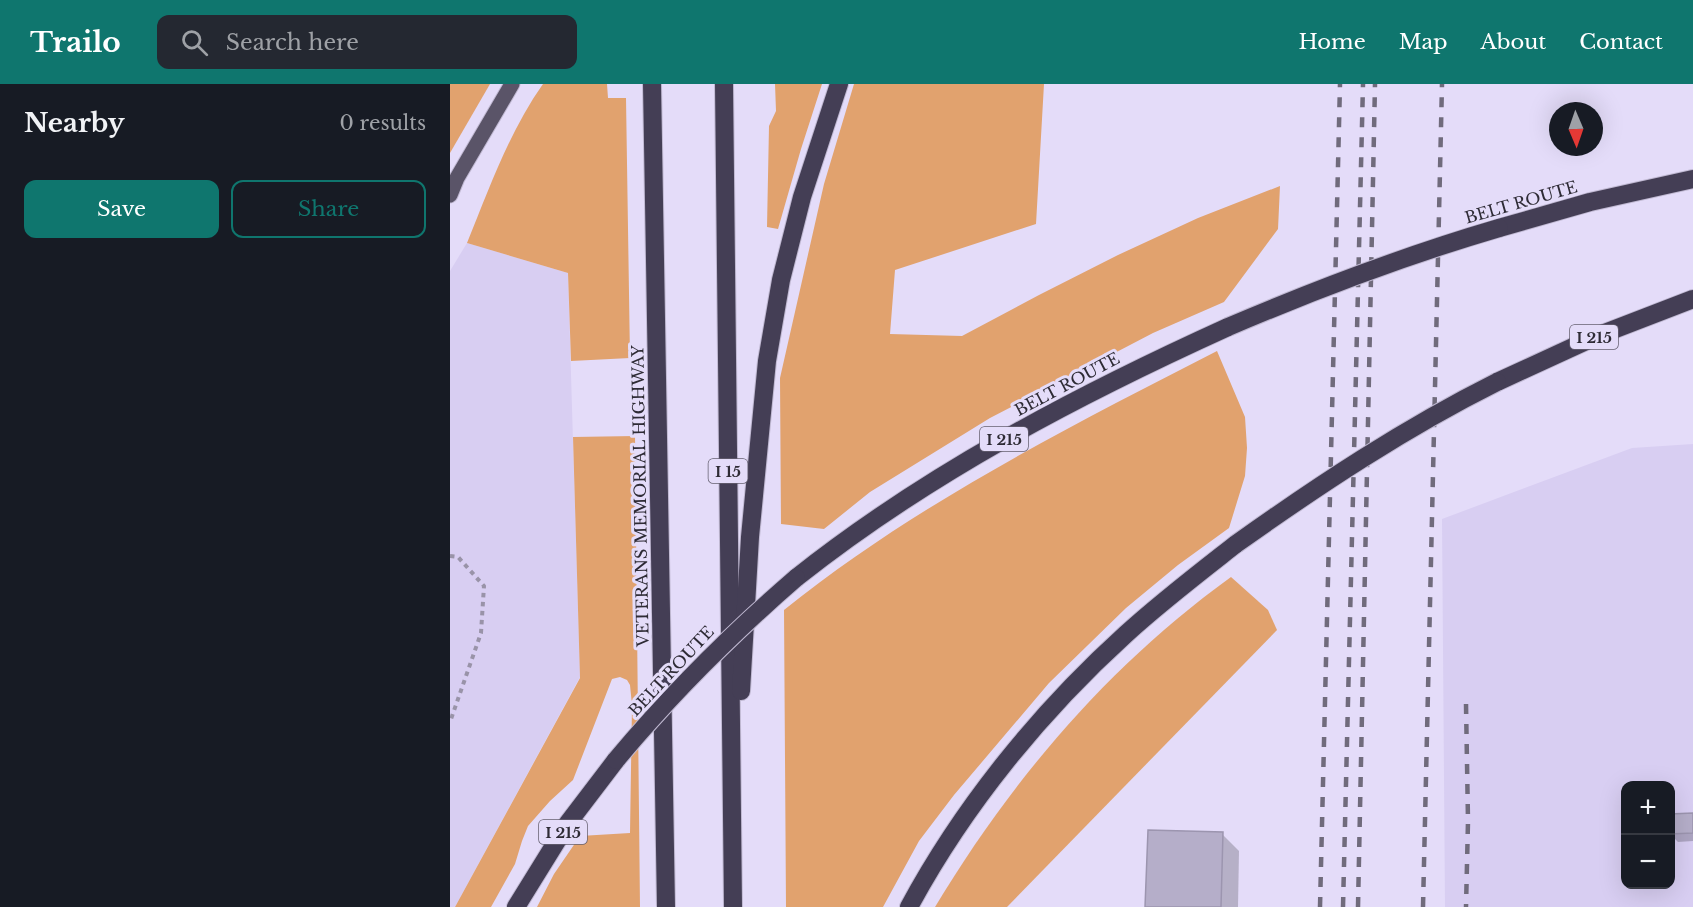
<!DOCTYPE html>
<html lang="en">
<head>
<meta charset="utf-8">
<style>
  body { margin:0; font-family:"Libre Baskerville",serif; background:#242831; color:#f1f3f6 }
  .controls { position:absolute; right:18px; bottom:18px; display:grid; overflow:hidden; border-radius:12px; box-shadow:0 6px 24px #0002 }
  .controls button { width:54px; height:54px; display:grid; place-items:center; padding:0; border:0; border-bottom:2px solid #363941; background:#171b24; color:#f1f3f6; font:30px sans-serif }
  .compass { position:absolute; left:1099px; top:18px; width:54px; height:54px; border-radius:50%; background:#171b24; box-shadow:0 6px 24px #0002; rotate:178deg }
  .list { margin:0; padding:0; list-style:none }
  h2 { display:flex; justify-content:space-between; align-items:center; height:78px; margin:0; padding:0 24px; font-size:26px }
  h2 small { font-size:20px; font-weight:400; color:#9ea1a6 }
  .actions { display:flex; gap:12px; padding:18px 24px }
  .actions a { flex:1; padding:14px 0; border:2px solid #0f766e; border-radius:12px; text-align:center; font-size:21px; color:#0f766e }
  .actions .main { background:#0f766e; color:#fff }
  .icon { flex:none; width:33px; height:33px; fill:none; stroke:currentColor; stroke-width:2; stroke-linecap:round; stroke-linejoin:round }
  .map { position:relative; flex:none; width:1243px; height:823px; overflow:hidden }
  header { display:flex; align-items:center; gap:36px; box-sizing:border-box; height:84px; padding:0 30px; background:#0f766e; color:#fff }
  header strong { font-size:28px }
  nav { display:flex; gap:33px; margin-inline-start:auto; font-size:21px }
  .search { width:420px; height:54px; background:#242831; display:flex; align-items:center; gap:15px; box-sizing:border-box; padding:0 21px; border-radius:12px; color:#9ea1a6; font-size:22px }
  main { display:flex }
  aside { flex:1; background:#171b24 }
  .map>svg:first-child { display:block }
  .built { fill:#d8cef2; fill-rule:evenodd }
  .green { fill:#e1a26e }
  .shadow { fill:#0003 }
  .building { fill:#b5aec9; stroke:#9c95af; stroke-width:1.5 }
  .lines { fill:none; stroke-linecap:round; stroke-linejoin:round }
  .primary-casing { stroke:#c0b9d2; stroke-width:17 }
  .highway-casing { stroke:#c0b9d2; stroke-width:20 }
  .path { stroke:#9993a8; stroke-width:4; stroke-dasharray:4.5 4.5; stroke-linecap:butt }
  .primary { stroke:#5a5468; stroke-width:15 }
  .highway { stroke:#443e55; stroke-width:18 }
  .rail { stroke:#706b7c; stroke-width:4.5; stroke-dasharray:10 10; stroke-linecap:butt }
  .highway-bridge-casing { stroke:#c0b9d2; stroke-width:20; stroke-linecap:butt }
  .highway-bridge { stroke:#443e55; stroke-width:18 }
  .labels { text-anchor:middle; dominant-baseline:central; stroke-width:6; stroke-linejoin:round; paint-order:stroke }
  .shield { fill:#e4dcf9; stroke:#656070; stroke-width:1.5 }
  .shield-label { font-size:15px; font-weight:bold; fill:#2e2b35 }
  .street-label { font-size:16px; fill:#2e2b35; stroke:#e4dcf9 }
</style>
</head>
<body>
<header>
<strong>Trailo</strong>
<div class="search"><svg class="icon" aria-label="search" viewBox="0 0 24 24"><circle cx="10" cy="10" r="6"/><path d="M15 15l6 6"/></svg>Search here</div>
<nav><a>Home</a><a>Map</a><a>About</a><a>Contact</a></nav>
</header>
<main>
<aside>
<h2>Nearby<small>0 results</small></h2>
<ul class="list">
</ul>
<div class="actions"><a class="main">Save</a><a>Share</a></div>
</aside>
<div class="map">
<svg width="1243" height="823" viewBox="0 0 1243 823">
  <rect width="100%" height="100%" fill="#e4dcf9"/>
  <g class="built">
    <path d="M 17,159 L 118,189 L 130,593 L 5,823 L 0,823 L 0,187 Z"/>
    <path d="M 1243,360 L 1243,823 L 995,823 L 992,435 L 1182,364 ZM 1176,702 L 1220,702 L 1220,800 L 1176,800 Z"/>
  </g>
  <g class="green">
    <path d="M 0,0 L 40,0 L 0,69 Z"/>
    <path d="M 93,0 L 157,0 L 158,14 L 176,14 L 180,274 L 121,277 L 118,189 L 17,159 C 39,105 59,48 93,0 Z"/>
    <path d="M 325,0 L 372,0 L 351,65 L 328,145 L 317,143 L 319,42 L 326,27 Z"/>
    <path d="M 404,0 L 594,0 L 586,140 L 445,186 L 440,250 L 512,252 L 589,211 L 668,171 L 748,134 L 830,102 L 828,145 L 774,218 L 703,249 L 540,334 L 420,408 L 374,445 L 331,440 L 330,294 L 374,100 Z"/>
    <path d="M 767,267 L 795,333 L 797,364 L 795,392 L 779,444 L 728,481 L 676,524 L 599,599 L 504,711 L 469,757 L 433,823 L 336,823 L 334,526 C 466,420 617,344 767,267 Z"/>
    <path d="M 185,352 L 190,823 L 87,823 L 104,790 L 130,752 L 180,749 L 182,621 L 180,601 L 177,596 L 170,593 L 162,595 L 123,696 L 100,717 L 78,742 L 72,757 L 65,780 L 41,823 L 5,823 L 130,594 L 123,353 Z"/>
    <path d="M 781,493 L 818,526 L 827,546 L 557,823 L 485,823 C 562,695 659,581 781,493 Z"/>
  </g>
  <g class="shadow">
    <path d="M 1243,730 L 1243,757 L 1228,758 L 1220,750 L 1220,731 Z"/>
    <path d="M 772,750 L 789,767 L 788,823 L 697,823 Z"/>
  </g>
  <g class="building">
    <path d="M 1243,729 L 1243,749 L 1220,750 L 1220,730 Z"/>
    <path d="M 698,746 L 773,748 L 771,823 L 695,823 Z"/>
  </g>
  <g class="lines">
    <defs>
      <path id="primary" d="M 0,111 L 7,94 L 62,0"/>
      <g id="highway">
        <path d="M 202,0 L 216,823"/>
        <path d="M 274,0 L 283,823"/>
        <path d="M 1049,144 L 1140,118 L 1243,95"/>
        <path d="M 1047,298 L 1147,252 L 1243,215"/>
        <path d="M 346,494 C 477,390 626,312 778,243"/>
        <path d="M 291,607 L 300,453 L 317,277 L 331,196 L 352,113 L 389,0"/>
        <path d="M 66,823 L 118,739 L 166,676"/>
        <path d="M 459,823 C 514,721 591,627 676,550 C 711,518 749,489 786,460"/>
      </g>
    </defs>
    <use href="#primary" class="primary-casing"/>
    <use href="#highway" class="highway-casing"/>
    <path class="path" d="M 0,472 L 8,473 L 34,502 L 31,549 L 0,638"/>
    <use href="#primary" class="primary"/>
    <use href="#highway" class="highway"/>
    <g class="rail">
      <path d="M 1016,620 L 1018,737 L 1016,823"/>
      <path d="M 870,823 L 890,0"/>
      <path d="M 893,823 L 913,0"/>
      <path d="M 908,823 L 925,0"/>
      <path d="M 973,823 L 992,0"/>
    </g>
    <defs>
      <g id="highway-bridge">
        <path d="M 778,243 C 867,205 957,171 1049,144"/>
        <path d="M 786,460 C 869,401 955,344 1047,298"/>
        <path d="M 166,676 C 222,609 279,552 346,494"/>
      </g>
    </defs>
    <use href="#highway-bridge" class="highway-bridge-casing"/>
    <use href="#highway-bridge" class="highway-bridge"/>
  </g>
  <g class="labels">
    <g class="shield">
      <rect x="1120" y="241" width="48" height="24" rx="4.5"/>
      <rect x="530" y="343" width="48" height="24" rx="4.5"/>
      <rect x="258.5" y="375" width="39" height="24" rx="4.5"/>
      <rect x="89" y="736" width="48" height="24" rx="4.5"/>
    </g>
    <g class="shield-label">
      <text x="1144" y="253">I 215</text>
      <text x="554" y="355">I 215</text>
      <text x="278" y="387">I 15</text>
      <text x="113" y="748">I 215</text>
    </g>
    <g class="street-label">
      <text transform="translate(1071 118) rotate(-16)">BELT ROUTE</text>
      <text transform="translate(617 300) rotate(-28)">BELT ROUTE</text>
      <text transform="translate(190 412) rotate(-91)">VETERANS MEMORIAL HIGHWAY</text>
      <text transform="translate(221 587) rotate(-47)">BELT ROUTE</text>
    </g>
  </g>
</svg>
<div class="controls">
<button>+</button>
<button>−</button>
</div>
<svg class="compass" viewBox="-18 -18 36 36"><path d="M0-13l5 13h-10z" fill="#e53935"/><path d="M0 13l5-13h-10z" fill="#9ea1a6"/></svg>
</div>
</main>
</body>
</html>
